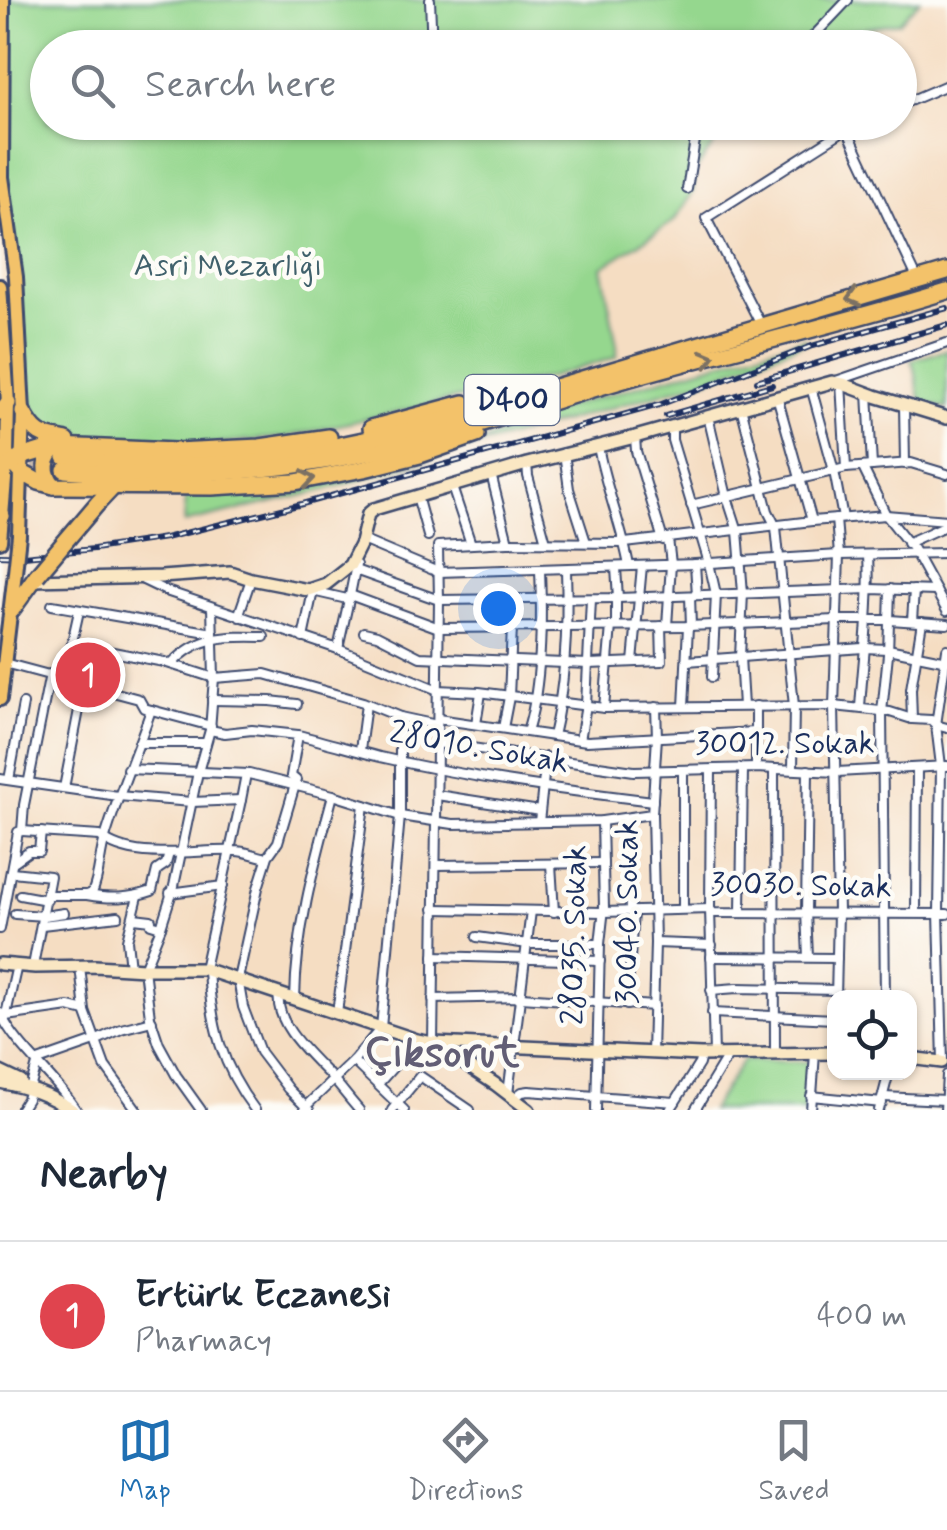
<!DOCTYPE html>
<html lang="en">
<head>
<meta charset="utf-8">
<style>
  body { margin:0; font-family:Mynerve,sans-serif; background:#f2f2f3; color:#1f2937 }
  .controls { position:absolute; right:30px; bottom:30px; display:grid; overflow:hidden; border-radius:20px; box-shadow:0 2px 8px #0004 }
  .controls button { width:90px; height:90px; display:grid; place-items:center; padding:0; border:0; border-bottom:2px solid #e0e1e3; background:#fff; color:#1f2937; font:50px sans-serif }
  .you { position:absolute; left:498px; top:608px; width:35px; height:35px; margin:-25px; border:8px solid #fff; border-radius:50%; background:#1a73e8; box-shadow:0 0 0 15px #1a73e833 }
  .badge { display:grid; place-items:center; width:65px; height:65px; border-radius:50%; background:#1f6fb2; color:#fff; font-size:32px; font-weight:700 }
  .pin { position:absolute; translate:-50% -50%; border:5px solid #fff; box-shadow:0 2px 10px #0006 }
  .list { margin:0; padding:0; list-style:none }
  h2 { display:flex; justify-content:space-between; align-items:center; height:130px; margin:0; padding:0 40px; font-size:42px }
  h2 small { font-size:32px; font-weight:400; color:#747a83 }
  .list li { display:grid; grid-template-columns:65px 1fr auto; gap:30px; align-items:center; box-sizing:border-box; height:150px; padding:0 40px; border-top:2px solid #e0e1e3 }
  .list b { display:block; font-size:38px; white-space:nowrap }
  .list p { margin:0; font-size:32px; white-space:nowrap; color:#747a83 }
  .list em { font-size:32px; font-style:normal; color:#747a83 }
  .icon { flex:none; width:55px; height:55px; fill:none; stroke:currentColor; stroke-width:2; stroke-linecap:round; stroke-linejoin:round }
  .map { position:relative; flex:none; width:947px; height:1110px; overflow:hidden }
  .search { position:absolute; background:#fff; box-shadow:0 2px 8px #0004; left:30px; right:30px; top:30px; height:110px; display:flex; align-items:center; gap:25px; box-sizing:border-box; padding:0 35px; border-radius:55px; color:#747a83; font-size:38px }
  .sheet { height:280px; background:#fff }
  nav { display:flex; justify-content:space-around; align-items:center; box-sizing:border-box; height:140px; border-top:2px solid #e0e1e3; background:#fff; font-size:28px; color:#747a83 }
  nav a { display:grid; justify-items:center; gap:5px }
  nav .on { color:#1f6fb2 }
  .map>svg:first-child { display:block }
  .green { fill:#95d78e; stroke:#588376; stroke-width:2.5 }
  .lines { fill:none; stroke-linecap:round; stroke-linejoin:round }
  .highway-tunnel { stroke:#c9baae; stroke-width:15; stroke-dasharray:15 8; stroke-linecap:butt }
  .street-casing { stroke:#3c496d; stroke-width:12 }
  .secondary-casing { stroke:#3c496d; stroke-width:16 }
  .primary-casing { stroke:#3c496d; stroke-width:18 }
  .highway-casing { stroke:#3c496d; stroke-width:20 }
  .street { stroke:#fff; stroke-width:8 }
  .secondary { stroke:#fae7c3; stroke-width:11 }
  .primary { stroke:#f3c26a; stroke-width:12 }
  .highway { stroke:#f3c26a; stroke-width:15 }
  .rail-casing { stroke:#1b2f5e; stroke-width:6 }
  .rail { stroke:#fdfcf7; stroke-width:2.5; stroke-dasharray:8; stroke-linecap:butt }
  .primary-bridge-casing { stroke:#3c496d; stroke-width:18; stroke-linecap:butt }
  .highway-bridge-casing { stroke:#3c496d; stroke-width:20; stroke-linecap:butt }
  .primary-bridge { stroke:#f3c26a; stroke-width:12 }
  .highway-bridge { stroke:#f3c26a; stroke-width:15 }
  .oneway { stroke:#7c7163 }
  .labels { text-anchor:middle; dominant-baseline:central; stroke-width:9; stroke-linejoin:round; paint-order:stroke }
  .shield { fill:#fdfcf7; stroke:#5f6c8c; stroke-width:2.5 }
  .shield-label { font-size:30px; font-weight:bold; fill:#1b2f5e }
  .park-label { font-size:32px; fill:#40616c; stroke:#fdfcf7 }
  .street-label { font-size:32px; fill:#1b2f5e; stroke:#fdfcf7 }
  .district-label { font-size:42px; font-weight:bold; fill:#625e75; stroke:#fdfcf7 }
</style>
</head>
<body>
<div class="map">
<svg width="947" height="1110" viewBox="0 0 947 1110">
  <rect width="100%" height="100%" fill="#fdfcf7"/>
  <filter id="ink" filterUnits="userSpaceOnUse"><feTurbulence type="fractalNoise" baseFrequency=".01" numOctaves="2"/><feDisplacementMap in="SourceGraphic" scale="20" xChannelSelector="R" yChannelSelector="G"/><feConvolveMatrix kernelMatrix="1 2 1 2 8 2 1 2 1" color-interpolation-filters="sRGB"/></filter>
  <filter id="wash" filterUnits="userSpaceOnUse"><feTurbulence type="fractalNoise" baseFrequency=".0048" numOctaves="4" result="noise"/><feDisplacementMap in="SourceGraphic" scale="40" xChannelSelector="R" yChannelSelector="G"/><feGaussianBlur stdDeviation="2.25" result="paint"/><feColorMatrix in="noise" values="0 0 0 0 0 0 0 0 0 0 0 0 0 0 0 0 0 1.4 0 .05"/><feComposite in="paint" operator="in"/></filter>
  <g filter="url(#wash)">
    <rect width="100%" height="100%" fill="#f5ddc2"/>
    <g class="green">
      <path d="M 6,0 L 920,0 L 899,22 L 805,39 L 794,47 L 48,48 L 48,122 L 729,123 L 695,171 L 693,192 L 674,221 L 602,267 L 617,346 L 617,357 L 547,378 L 286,437 L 176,447 L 59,438 L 39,425 L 31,402 L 5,172 Z"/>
      <path d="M 805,338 L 806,342 L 694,384 L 534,430 L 321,491 L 184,523 L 186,496 L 253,491 L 410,463 L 481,442 L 568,406 Z"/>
      <path d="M 947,350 L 947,409 L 922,402 C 915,389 920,377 911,360 Z"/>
      <path d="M 743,1060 L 810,1062 L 806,1110 L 711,1110 Z"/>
    </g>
  </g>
  <g filter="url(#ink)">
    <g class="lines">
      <path class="highway-tunnel" d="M 9,466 L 65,470"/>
      <defs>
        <g id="street">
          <path d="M 430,0 L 432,48"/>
          <path d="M 808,42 L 848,0"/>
          <path d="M 900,105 L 947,85"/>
          <path d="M 846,127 L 918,280"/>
          <path d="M 687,189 L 698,122"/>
          <path d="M 761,325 L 706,218 L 857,122"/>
          <path d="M 836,381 L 947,343"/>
          <path d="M 841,383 L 846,468"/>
          <path d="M 811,387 L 834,471 L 843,518"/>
          <path d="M 868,393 L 872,466"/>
          <path d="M 777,396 L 812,521"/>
          <path d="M 904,405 L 905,464"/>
          <path d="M 741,407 L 768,511 L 776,527 L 794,706 L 793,769"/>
          <path d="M 708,416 L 727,497 L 738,531 L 743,593 L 740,657 L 743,706"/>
          <path d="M 672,426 L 672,440 L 709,563 L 716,594 L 712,677"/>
          <path d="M 635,437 L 636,451 L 663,540"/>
          <path d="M 598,446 C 605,487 622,526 629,566"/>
          <path d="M 564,453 L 569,489 L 586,542"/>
          <path d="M 527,464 L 528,476 L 546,542"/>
          <path d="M 863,468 L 886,515 L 913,549 L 947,611"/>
          <path d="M 491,474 L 508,542"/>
          <path d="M 452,487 L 471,544"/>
          <path d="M 417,496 L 428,536"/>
          <path d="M 691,505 L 846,468 L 911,463 L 947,474"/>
          <path d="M 362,540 L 438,572 L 695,564 L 839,555 L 947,553"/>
          <path d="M 907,543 L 947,525"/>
          <path d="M 695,564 L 697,595"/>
          <path d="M 616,568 L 618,598"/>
          <path d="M 355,570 L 439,600 L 618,598 L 870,589 L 936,591"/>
          <path d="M 143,580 L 166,591 L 338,649 L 438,690 L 479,692 L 604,708 L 834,706 L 890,712 L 912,719 L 931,720 L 936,725 L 941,766 L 939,913 L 943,1062"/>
          <path d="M 312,591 L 347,599 L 350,595 L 356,565"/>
          <path d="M 690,596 L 691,626"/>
          <path d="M 616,598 L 616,626"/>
          <path d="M 52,605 L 213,633"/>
          <path d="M 240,617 L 240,611 L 251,579"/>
          <path d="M 912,621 L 914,590"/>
          <path d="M 667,626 L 671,564 L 668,539"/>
          <path d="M 364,632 L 377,635 L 420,657 L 589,664 L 662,661 L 661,626"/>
          <path d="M 303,638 L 313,591"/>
          <path d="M 72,644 L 164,662 L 214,678 L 265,674 L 363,702 L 400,717 L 437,725"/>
          <path d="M 338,649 L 350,595 L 439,628 L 688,626 L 836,620 L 890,620 L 947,624"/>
          <path d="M 947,649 L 936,725 L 947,728"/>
          <path d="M 687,661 L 863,648 L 888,649 L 947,661"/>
          <path d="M 633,662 L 642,566"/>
          <path d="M 4,663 L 139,699 L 144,708 L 211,726"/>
          <path d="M 172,664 C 198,635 226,636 264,637"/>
          <path d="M 64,678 L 79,611"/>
          <path d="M 212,700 L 270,701 L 297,704"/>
          <path d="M 756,706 L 756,768"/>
          <path d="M 684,707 L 688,626"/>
          <path d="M 604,708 L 611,626"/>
          <path d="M 860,708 C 863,658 871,605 868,555"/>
          <path d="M 438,719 L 587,741 L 756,732"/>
          <path d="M 912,719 L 911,689 L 922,622"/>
          <path d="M 476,724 L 481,693"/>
          <path d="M 503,728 L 509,697 L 512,627"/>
          <path d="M 210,730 L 225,733 L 252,730 L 298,735 L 291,776 L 296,780 L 295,785 L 278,842 L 268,856 L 258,888 L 238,979 L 243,1007 L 260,1052 L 288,1089 L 309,1110"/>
          <path d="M 527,732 C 542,686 542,618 540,570"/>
          <path d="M 298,735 C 326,742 353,750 380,757 C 470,778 561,790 653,801"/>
          <path d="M 553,736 C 566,682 568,624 566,569"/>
          <path d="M 580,740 L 586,705 L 591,599"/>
          <path d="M 139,743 L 206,743"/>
          <path d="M 437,743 L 634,771 L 756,768 L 837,772 L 947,766"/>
          <path d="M 360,750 L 366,704"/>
          <path d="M 127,769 L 249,774 L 333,795 L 400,816 L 453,824 L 602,821 L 652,814"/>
          <path d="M 774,769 L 775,1053"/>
          <path d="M 711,770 L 710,909 L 714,1054"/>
          <path d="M 0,779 L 118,796 L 192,802 L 241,800 L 204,969"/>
          <path d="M 9,780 L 23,704"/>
          <path d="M 64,788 L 84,684"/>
          <path d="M 437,795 L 540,811"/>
          <path d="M 241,800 L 246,774"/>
          <path d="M 539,822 L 546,757"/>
          <path d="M 22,831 L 100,836 C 131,863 197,849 235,851 C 246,851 257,856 267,858"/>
          <path d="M 628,846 L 630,912"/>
          <path d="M 15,861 L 29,851 L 39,851 L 41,832"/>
          <path d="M 551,864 L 554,912"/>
          <path d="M 436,865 L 603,863"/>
          <path d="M 12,872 L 50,876 L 33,966"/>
          <path d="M 170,893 L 223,886"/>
          <path d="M 20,895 L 47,900"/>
          <path d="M 48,895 L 87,895 L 92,893 C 100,876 99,856 105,838 C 118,795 136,753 151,710"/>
          <path d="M 87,895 C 110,899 129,899 152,891 L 157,870 L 166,864 L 169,853"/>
          <path d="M 434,909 L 603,912 L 710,909 L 713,913 L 947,914"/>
          <path d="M 683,909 L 683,770"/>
          <path d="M 741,912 L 743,769"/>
          <path d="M 916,912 L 917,768"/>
          <path d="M 15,914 L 44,916 L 64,913"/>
          <path d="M 134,918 L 151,920 L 151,924 L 161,927"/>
          <path d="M 42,925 L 118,916"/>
          <path d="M 0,929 L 18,832 L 22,831 L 24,805 L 50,674"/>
          <path d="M 477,937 L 528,944 L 600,944"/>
          <path d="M 655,943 L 712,945"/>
          <path d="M 434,956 L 600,961"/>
          <path d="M 711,957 L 837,958"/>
          <path d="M 808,957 L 806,912 L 808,770"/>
          <path d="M 80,966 L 85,1011 L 105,1066 L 137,1110"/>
          <path d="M 130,968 L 127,940 L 138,896"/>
          <path d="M 208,972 C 212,1027 221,1065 255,1110"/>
          <path d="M 711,990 L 737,988 L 836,990"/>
          <path d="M 279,993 C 274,1026 313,1057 333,1079 C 342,1089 350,1100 359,1110"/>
          <path d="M 836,998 L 838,912 L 834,706 L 839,555 L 836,519"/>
          <path d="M 885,998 L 882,712 L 888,654 L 890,589"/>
          <path d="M 295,999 C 296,929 315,862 333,795"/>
          <path d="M 433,999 L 521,997 L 654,1006"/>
          <path d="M 627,1005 L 633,912"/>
          <path d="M 0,1013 C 18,1050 54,1075 76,1110"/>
          <path d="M 337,1013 L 364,805"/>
          <path d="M 712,1013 L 834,1019"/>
          <path d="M 6,1016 L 69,1007 L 85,1011"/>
          <path d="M 5,1019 L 17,965"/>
          <path d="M 433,1043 L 439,600 L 438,546 L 508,542 L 625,543 L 812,521 L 886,515 L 947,520"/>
          <path d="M 652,1054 L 655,943 L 652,814 L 657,737 L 656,707"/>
          <path d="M 353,1061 L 404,1110"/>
          <path d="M 378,1084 L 417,1040"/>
          <path d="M 508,1094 L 531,911"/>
          <path d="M 811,1096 L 882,1103"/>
          <path d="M 884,1097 L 945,1100"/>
          <path d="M 514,1098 L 522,1092 L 529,1091 L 675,1102"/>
          <path d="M 305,1107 L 353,1061 L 381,1028 L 400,816 L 400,717"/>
          <path d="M 20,1110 L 27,1099 L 38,1061 L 95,1041 L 121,1029 L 152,1021"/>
          <path d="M 201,1110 L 176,1075 L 159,1044 L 150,1017 L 144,969 L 161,927 L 174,886 L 198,772 L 210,730 L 214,678 L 212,607"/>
          <path d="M 392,1110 L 420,1076 L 470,1110"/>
          <path d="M 596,1110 L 600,944 L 604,908 L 602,821"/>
          <path d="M 670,1110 L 699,1064 L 701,1055"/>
          <path d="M 695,1110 L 729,1054"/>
          <path d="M 811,1110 L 815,1053"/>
          <path d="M 879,1110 L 889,1072"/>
          <path d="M 945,1110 L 947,1075"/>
        </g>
        <g id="secondary">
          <path d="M 33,580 L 161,577 L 230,572 L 251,579 L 308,590 L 326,584 L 350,565 L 361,543 L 368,514 L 374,509 L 527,464 L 635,437 L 832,382 L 843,384 L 875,396 L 947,418"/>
          <path d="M 0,964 L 35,967 L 95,966 L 144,969 L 204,969 L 417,1040 L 433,1043 L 495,1084 L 529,1110"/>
          <path d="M 434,1043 L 701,1055 L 834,1053"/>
          <path d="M 910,1058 L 942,1062"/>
          <path d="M 0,1072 L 21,1082"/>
          <path d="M 0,1082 C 29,1088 47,1094 72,1110"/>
        </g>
        <g id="primary">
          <path d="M 3,0 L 2,177 L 16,277 L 23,412 L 19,535"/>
          <path d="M 0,286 L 8,403 L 7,455 L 0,541"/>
          <path d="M 0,699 L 15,572"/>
        </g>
        <g id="highway">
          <path d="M 23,412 C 36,436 41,436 67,441"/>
          <path d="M 0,413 L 8,403"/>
          <path d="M 371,428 L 464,403"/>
          <path d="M 0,449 L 21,472 L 39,482 L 54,486 L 212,487 L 295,482 L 364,469 L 420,455 L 477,435"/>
          <path d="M 65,457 C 132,465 199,466 266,458 C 314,452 362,440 410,430 L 947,271"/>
          <path d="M 65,470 C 184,480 304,471 420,441 C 486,424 551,401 617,382 C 726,350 838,325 947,291"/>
          <path d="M 0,472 L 21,457 L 57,446 L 175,451 L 260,447 L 329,437"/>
          <path d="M 54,486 C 42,472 44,459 57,446"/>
          <path d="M 0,512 L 2,516"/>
          <path d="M 63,544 L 97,504 L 114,486"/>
          <path d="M 11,611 L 37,575"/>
        </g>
      </defs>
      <use href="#street" class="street-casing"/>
      <use href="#secondary" class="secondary-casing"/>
      <use href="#primary" class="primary-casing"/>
      <use href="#highway" class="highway-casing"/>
      <use href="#street" class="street"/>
      <use href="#secondary" class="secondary"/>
      <use href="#primary" class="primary"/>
      <use href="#highway" class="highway"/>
      <defs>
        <g id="rail">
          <path d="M 757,381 L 947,325"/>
          <path d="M 666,416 L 772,385"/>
          <path d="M 0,555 L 24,556 L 94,549 L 165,538 L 302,504 L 659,405 L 812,346 L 947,308"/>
        </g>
      </defs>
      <use href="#rail" class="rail-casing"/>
      <use href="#rail" class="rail"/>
      <defs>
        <path id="primary-bridge" d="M 15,572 L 19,535"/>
        <path id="highway-bridge" d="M 37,575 L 63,544"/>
      </defs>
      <use href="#primary-bridge" class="primary-bridge-casing"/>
      <use href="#highway-bridge" class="highway-bridge-casing"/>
      <use href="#primary-bridge" class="primary-bridge"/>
      <use href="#highway-bridge" class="highway-bridge"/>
    </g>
    <defs><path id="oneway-chevron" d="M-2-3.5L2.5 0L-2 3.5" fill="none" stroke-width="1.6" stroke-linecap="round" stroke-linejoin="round" transform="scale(2.5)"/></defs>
    <g class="oneway">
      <use href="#oneway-chevron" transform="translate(853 298) rotate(164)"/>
      <use href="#oneway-chevron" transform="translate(708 358) rotate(-15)"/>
      <use href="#oneway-chevron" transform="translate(308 479) rotate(-9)"/>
    </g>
  </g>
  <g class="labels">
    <rect class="shield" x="464.5" y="375" width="95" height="50" rx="8"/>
    <g class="shield-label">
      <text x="512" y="400">D400</text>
    </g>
    <g class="park-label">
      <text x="228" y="266">Asri Mezarlığı</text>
    </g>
    <g class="street-label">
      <text x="785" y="744">30012. Sokak</text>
      <text transform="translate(479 748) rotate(10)">28010. Sokak</text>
      <text transform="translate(801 886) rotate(1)">30030. Sokak</text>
      <text transform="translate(628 912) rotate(-90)">30040. Sokak</text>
      <text transform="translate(575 935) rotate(-89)">28035. Sokak</text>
    </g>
    <g class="district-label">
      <text x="442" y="1054">Çıksorut</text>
    </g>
  </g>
</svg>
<div class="controls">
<button><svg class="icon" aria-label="locate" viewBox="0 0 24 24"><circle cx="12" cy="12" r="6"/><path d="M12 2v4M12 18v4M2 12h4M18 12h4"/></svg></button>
</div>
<div class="you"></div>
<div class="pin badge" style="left:88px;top:675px;background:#e0444e">1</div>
<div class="search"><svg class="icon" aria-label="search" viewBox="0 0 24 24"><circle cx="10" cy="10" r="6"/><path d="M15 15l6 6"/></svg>Search here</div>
</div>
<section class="sheet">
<h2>Nearby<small></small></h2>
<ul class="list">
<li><span class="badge" style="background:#e0444e">1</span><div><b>Ertürk Eczanesi</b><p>Pharmacy</p></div><em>400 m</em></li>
</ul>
</section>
<nav>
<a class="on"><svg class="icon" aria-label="map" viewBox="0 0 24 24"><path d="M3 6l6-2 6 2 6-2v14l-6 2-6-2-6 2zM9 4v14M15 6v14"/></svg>Map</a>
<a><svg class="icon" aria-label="directions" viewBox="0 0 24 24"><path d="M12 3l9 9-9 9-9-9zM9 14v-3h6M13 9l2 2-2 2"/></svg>Directions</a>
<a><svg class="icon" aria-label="saved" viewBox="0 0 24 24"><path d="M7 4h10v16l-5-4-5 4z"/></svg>Saved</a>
</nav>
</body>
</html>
